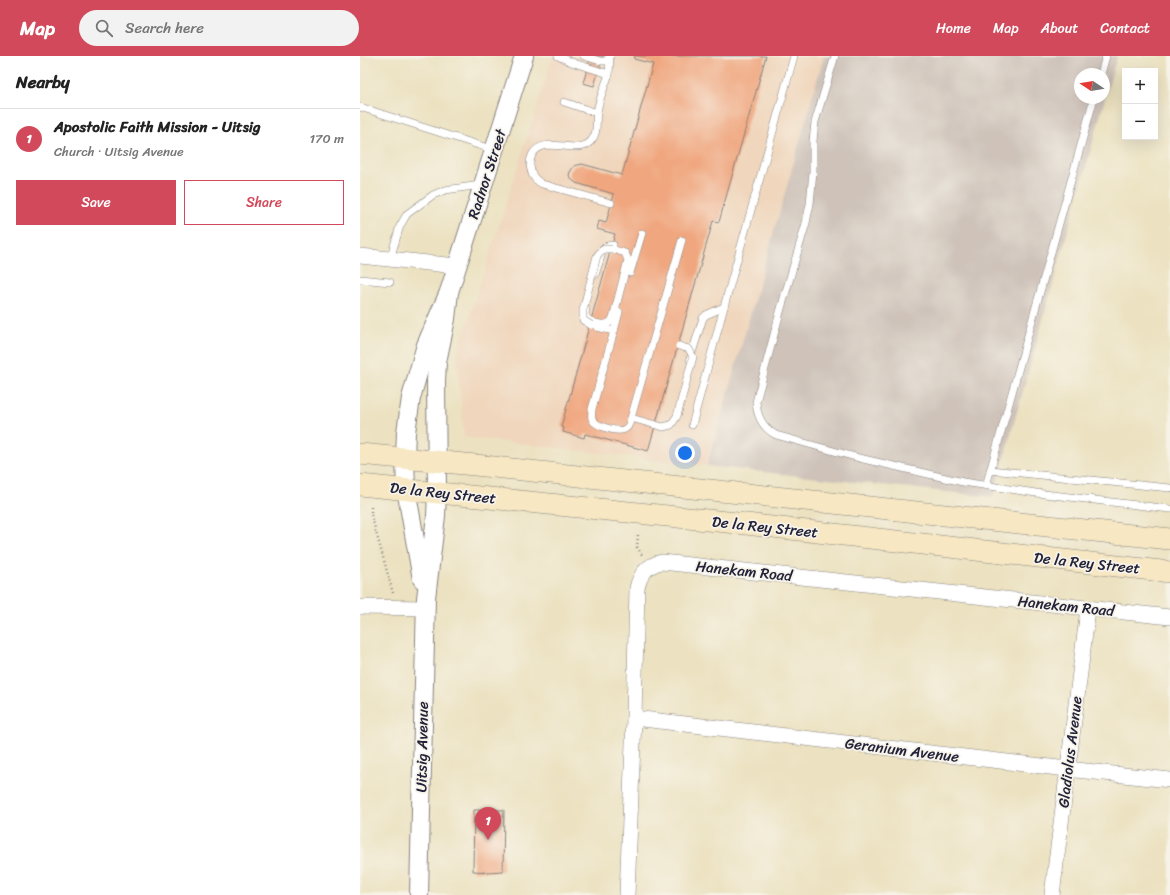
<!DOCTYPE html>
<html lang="en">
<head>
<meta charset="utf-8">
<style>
  body { margin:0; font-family:Sriracha,sans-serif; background:#f2f2f2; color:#222 }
  .controls { position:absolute; right:12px; top:12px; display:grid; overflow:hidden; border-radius:0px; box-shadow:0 4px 16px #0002 }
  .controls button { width:36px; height:36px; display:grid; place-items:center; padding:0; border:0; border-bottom:1px solid #e0e0e0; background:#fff; color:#222; font:20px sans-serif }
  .compass { position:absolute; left:714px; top:12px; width:36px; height:36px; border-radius:50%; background:#fff; box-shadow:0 4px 16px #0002; rotate:282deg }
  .you { position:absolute; left:325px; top:397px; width:14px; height:14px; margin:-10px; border:3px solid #fff; border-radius:50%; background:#1a73e8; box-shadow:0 0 0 6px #1a73e833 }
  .badge { display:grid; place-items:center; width:26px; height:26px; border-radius:50%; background:#d1495b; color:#fff; font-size:13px; font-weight:700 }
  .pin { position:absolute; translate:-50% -33px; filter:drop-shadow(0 1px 2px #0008) }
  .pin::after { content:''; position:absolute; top:21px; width:14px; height:12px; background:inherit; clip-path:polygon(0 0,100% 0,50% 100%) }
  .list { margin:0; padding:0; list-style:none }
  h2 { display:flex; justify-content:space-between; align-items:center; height:52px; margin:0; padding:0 16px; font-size:17px }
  h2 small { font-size:13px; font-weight:400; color:#767676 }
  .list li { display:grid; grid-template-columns:26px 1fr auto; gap:12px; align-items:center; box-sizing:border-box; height:60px; padding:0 16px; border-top:1px solid #e0e0e0 }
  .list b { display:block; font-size:15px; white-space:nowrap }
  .list p { margin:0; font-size:13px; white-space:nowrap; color:#767676 }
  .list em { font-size:13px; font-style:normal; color:#767676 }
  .actions { display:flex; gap:8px; padding:12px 16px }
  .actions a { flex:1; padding:9px 0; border:1px solid #d1495b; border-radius:0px; text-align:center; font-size:14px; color:#d1495b }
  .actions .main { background:#d1495b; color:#fff }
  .icon { flex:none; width:22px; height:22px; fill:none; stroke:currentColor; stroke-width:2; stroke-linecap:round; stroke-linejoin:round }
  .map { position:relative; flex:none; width:810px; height:839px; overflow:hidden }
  header { display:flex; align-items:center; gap:24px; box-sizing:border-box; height:56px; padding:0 20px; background:#d1495b; color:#fff }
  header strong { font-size:19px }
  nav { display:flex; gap:22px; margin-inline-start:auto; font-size:14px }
  .search { width:280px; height:36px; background:#f2f2f2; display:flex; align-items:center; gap:10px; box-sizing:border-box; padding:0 14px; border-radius:22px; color:#767676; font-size:15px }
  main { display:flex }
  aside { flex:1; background:#fff }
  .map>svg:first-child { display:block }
  .built { fill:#f0d6bc }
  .industrial { fill:#cec2b9; fill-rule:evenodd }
  .building { fill:#f0a780 }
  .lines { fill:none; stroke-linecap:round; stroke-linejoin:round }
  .service-casing { stroke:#87827e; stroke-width:8 }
  .minor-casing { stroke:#87827e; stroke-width:16 }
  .tertiary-casing { stroke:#87827e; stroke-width:20 }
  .secondary-casing { stroke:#87827e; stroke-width:22 }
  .path { stroke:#87827e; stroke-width:2.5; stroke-dasharray:1 3; stroke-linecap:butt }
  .service { stroke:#fff; stroke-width:7 }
  .minor { stroke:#fff; stroke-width:15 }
  .tertiary { stroke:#fff; stroke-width:18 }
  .secondary { stroke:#f7e8c3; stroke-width:21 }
  .service-bridge-casing { stroke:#87827e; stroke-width:8; stroke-linecap:butt }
  .service-bridge { stroke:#fff; stroke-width:7 }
  .labels { text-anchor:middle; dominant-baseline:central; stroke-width:3.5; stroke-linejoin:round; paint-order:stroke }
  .street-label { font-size:15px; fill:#22223b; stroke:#f7f3e8 }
</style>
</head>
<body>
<header>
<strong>Map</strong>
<div class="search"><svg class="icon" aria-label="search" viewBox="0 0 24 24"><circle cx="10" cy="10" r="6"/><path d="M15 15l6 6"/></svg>Search here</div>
<nav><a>Home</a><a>Map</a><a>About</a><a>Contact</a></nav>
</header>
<main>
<aside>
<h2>Nearby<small></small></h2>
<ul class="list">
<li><span class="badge">1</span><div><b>Apostolic Faith Mission - Uitsig</b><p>Church · Uitsig Avenue</p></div><em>170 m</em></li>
</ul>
<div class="actions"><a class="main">Save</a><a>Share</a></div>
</aside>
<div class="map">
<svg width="810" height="839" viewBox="0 0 810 839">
  <rect width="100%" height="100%" fill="#f7f3e8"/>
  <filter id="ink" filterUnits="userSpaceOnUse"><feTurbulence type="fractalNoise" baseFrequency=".025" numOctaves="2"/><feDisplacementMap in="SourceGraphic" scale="8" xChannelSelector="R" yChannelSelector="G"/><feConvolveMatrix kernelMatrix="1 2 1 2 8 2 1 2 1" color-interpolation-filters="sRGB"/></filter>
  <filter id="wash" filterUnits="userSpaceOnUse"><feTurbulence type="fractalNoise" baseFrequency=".012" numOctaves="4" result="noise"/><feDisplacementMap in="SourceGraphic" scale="16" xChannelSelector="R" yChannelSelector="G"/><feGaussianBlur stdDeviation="0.9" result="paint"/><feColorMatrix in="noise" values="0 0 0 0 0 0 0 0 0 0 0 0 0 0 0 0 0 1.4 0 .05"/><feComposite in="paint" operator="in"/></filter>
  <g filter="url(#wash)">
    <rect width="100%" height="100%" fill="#ece2c1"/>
    <path class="built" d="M 193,0 L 464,0 L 347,410 L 104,381 L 97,300 Z"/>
    <path class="industrial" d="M 464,0 L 757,0 L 633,441 L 347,410 ZM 720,18 L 744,18 L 744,42 L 720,42 Z"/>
    <g id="blocks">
      <g class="building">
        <path d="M 231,0 L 243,0 L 234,30 L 223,27 Z"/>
        <path d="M 275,0 L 406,0 L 359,166 L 353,165 L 288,395 L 225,378 L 224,382 L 203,376 L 204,372 L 201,371 L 255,178 L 237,173 L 239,165 L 246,167 L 254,138 L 216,127 L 211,123 L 209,119 L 210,116 L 214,110 L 222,108 L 262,119 L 293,8 L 274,3 Z"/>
        <path d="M 114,754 L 144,754 L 143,815 L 128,816 L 113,815 Z"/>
      </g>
    </g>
  </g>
  <g filter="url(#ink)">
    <use href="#blocks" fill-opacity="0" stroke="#87827e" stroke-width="1"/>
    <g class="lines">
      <defs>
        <g id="service">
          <path d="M 198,0 L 214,7 L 249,18 L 250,1"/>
          <path d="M 224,0 L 240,5 L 246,5 L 250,0"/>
          <path d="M 475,0 L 455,66 L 453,85 L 453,115 L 450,148 L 446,167 L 420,256 L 396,346 C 397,361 403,372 416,379 L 499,402 L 603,426 L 676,437 L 810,453"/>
          <path d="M 249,18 C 245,30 239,43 237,56 C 235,66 239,76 231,85 C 217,101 184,77 172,99 C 170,104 169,109 171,114 C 172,121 176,124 182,128 L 251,147"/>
          <path d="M 741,18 L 746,0"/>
          <path d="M 204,46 L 237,57"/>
          <path d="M 0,51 L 134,94"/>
          <path d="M 30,203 L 40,170 L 47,158 L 73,139 L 85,134 L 121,129"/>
          <path d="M 270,217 L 282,177"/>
          <path d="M 235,219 L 243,194 C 245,190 248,189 253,189"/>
          <path d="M 0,223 L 30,226"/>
          <path d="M 226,252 C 226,254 225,257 225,259 C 227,266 243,270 249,267 C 251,266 252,263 253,262 L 268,204 L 265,197 L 252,193"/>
          <path d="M 237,271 L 254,275 L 232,353 C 232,356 231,360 232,363 C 235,370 258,377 265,373 C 269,371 270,366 271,362 L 296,369"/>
          <path d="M 254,275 L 259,256"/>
          <path d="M 330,303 L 343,262 L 346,259 L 364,251"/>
          <path d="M 271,362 L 322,184"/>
          <path d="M 332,369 L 364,251 L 434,0"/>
          <path d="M 630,414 L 810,432"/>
          <path d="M 626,430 L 734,42"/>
        </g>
        <g id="minor">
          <path d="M 0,200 L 97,210"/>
          <path d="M 0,551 L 66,552"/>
          <path d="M 274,662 L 707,713 L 810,724"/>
          <path d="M 267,839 L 274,662 L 277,532 C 280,518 287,509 302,506 L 810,561"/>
          <path d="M 692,839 L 728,553"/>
        </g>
        <g id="tertiary">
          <path d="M 62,523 L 46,433 L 45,402 L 46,376 L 51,342 L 66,289 L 89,236 L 164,0"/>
          <path d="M 59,839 L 66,542 L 76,460 L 77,436 L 76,325 L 77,306 L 86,263 L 89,236"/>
        </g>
        <g id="secondary">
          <path d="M 0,398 L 115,409 L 810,483"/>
          <path d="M 0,429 L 377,467 L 810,516"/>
        </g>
      </defs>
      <use href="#service" class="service-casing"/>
      <use href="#minor" class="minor-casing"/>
      <use href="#tertiary" class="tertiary-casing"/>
      <use href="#secondary" class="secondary-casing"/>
      <g class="path">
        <path d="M 11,451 L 11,458 L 33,537"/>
        <path d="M 278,479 L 277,491 L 282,499"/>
      </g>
      <use href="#service" class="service"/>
      <use href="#minor" class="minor"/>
      <use href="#tertiary" class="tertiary"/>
      <use href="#secondary" class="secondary"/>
      <defs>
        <g id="service-bridge">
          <path d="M 231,269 L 223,264 L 223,254 L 237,200 L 240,196 L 244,193 L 252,193"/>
          <path d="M 296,369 L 303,371 L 311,369 L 317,360 L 333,301 L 329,293 L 319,290"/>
        </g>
      </defs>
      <use href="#service-bridge" class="service-bridge-casing"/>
      <use href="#service-bridge" class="service-bridge"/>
    </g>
  </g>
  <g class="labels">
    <g class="street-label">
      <text transform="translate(127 118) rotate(-72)">Radnor Street</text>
      <text transform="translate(83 437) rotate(6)">De la Rey Street</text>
      <text transform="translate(405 471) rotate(6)">De la Rey Street</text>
      <text transform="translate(727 507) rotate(6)">De la Rey Street</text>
      <text transform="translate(384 515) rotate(6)">Hanekam Road</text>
      <text transform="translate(706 550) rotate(6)">Hanekam Road</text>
      <text transform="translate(62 691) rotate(-89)">Uitsig Avenue</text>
      <text transform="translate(542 694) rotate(7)">Geranium Avenue</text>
      <text transform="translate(710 696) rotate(-83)">Gladiolus Avenue</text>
    </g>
  </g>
</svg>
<div class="controls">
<button>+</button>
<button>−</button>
</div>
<svg class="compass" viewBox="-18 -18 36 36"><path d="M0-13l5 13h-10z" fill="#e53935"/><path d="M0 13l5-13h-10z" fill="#767676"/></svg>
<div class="you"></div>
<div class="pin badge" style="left:128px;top:784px">1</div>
</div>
</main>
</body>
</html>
